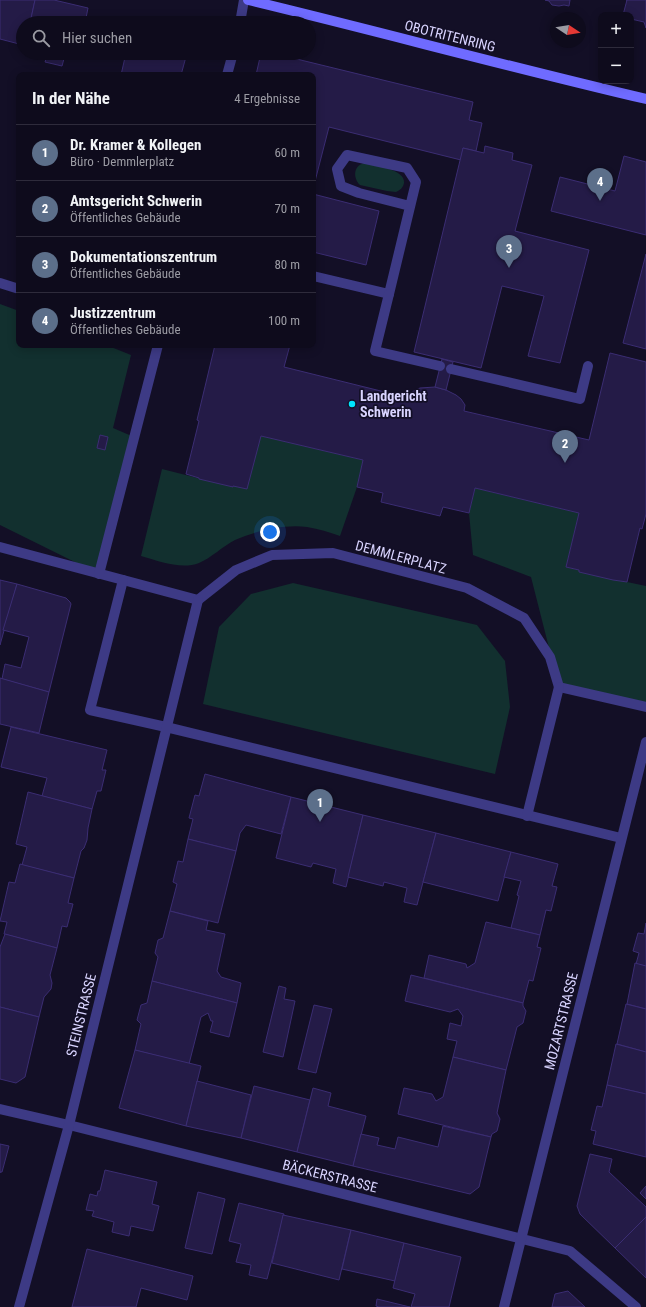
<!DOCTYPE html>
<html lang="de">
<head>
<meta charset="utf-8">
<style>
  body { margin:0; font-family:"Roboto Condensed",sans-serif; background:#1c1929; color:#f1f3f6 }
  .controls { position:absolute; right:12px; top:12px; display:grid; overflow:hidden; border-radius:8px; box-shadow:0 2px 10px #0003 }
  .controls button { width:36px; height:36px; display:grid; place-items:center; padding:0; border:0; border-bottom:1px solid #2e2b3b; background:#0e0b1c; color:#f1f3f6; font:20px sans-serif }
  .compass { position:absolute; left:550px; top:12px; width:36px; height:36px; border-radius:50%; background:#0e0b1c; box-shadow:0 2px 10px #0003; rotate:102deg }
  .you { position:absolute; left:270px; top:532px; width:14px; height:14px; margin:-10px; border:3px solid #fff; border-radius:50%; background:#1a73e8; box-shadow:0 0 0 6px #1a73e833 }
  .badge { display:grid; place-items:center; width:26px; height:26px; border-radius:50%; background:#db2777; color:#fff; font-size:13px; font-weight:700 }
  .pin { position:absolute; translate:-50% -33px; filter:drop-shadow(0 1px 2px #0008) }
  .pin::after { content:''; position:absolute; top:21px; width:14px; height:12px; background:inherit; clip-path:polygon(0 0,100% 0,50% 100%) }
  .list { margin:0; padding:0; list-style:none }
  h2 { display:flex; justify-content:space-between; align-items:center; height:52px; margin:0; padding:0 16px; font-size:17px }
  h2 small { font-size:13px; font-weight:400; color:#9b9ba3 }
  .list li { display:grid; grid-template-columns:26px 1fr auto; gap:12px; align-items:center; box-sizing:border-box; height:56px; padding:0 16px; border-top:1px solid #2e2b3b }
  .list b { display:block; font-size:15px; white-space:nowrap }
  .list p { margin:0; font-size:13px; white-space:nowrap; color:#9b9ba3 }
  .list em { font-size:13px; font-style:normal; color:#9b9ba3 }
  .icon { flex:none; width:22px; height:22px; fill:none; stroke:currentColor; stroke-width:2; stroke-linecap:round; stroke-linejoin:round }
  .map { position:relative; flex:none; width:646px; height:1307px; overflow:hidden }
  .search { position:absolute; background:#0e0b1c; box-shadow:0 2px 10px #0003; left:16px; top:16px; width:300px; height:44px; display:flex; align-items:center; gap:10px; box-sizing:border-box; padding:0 14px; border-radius:22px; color:#9b9ba3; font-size:15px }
  .panel { position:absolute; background:#0e0b1c; box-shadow:0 2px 10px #0003; left:16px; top:72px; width:300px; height:276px; border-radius:8px }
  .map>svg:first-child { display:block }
  .green { fill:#12302f }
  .building { fill:#241b47; stroke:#3b2d73 }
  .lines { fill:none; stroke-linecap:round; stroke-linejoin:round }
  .lane { stroke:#3d3a85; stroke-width:10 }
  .street { stroke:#3d3a85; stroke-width:10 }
  .secondary { stroke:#6f6bff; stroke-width:10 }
  .poi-dot { fill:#00e5ff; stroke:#130f26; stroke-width:1.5 }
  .labels { text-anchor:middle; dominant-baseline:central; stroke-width:3.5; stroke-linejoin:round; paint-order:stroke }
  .street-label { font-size:14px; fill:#d9d4ff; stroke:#130f26 }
  .poi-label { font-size:14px; font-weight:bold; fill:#d9d4ff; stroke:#130f26; text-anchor:start }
</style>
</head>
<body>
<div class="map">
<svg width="646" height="1307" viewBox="0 0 646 1307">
  <rect width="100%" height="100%" fill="#130f26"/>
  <g class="green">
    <path d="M 364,163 C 374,166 406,169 404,183 C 403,188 400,190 396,192 L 387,191 L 360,185 C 353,178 353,166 364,163 Z"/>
    <path d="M 0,304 L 19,311 L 19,345 L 106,345 L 131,355 L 113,428 L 134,437 L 99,574 L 0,525 Z"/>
    <path d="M 261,436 L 363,460 L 357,487 L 340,536 C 329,532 319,529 307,527 C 284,524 256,531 235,540 C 223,546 211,558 199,563 C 181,570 159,561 141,556 L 162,469 L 233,487 Z"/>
    <path d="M 475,488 L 579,513 L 566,567 L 579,570 L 579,572 C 601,577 624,581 646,586 L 646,707 L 559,687 L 531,577 L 473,555 L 469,513 Z"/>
    <path d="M 293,583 L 477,625 L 505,661 L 510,707 L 495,774 L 203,704 L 219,627 L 251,594 Z"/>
  </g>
  <g class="building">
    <path d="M 0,0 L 35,0 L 30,23 L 23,23 L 23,45 L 0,39 Z"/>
    <path d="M 35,0 L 54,0 L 88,8 L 85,23 L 30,23 Z"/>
    <path d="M 545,0 L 570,0 L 569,6 L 564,5 L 559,6 L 552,5 L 549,1 Z"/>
    <path d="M 626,0 L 646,0 L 646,28 L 644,22 L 631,19 L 631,15 L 623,15 L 627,0 Z"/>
    <path d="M 48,53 L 77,53 L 76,58 L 65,55 L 62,66 L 45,62 Z"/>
    <path d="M 126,53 L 187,53 L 181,75 L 121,75 Z"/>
    <path d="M 261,53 L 272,53 L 473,102 L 469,120 L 482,123 L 476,151 L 463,148 L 461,160 L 329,127 L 313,189 L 313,75 L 256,75 Z"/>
    <path d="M 485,146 L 513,153 L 512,160 L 532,165 L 515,231 L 589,250 L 560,363 L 528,356 L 544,296 L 502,286 L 481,368 L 414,352 L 463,148 L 484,153 Z"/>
    <path d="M 624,156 L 646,162 L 646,235 L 551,211 L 560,177 L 615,191 Z"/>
    <path d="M 313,194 L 379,211 L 366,265 L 313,252 Z"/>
    <path d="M 646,254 L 646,349 L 623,343 Z"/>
    <path d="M 215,345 L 290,345 L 284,367 L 409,398 L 412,392 L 420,388 L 435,387 L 446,390 L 456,395 L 461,399 L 465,405 L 464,411 L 589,440 L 610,353 L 646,362 L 646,514 L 642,529 L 640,528 L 627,582 L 613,580 L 579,572 L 579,570 L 566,567 L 579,513 L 475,488 L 469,513 L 443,507 L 440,516 L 381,502 L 383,493 L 357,487 L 363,460 L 261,436 L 247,489 L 233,486 L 233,487 L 199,479 L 199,478 L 186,474 L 199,421 L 197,420 Z"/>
    <path d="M 442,359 L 453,362 L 446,390 L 435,387 Z"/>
    <path d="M 100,435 L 108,437 L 105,450 L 97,448 Z"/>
    <path d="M 0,580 L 17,584 L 0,645 Z"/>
    <path d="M 17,584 L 66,598 L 70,602 L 71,604 L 49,692 L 2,679 L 5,664 L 21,668 L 29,637 L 3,630 Z"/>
    <path d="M 0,678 L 49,692 L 39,733 L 0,724 Z"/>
    <path d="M 11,727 L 107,750 L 102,770 L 106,770 L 101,791 L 97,791 L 92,809 L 42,796 L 47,778 L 1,767 Z"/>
    <path d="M 205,774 L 291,797 L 281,834 L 246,825 L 240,833 L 236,851 L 188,839 L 193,819 L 189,818 L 195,795 L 199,796 Z"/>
    <path d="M 28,792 L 92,809 L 88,828 L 87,840 L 84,848 L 81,851 L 74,878 L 22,865 L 27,847 L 16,844 Z"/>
    <path d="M 291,797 L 363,815 L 346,887 L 333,883 L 336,869 L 313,863 L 311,867 L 276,858 Z"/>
    <path d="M 363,815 L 436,833 L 417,905 L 404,902 L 407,888 L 384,882 L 383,886 L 348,877 Z"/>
    <path d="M 436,833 L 511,852 L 498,901 L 423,882 Z"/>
    <path d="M 188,839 L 236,851 L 218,923 L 170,911 L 177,884 L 173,882 L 178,861 L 183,862 Z"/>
    <path d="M 511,852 L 558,864 L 552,886 L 557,887 L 551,911 L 546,910 L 540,935 L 511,928 L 519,896 L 517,895 L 521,881 L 504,877 Z"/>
    <path d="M 20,864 L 74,878 L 68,903 L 73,904 L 67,927 L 62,926 L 57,948 L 4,934 L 7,922 L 0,921 L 9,882 L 15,883 Z"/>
    <path d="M 170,911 L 208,921 L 206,930 L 225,934 L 217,971 L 221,977 L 241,983 L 237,1003 L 152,981 L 158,957 L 155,953 L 158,940 L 163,938 Z"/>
    <path d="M 486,922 L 540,935 L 537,947 L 541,948 L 533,981 L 529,980 L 523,1003 L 424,978 L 429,955 L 466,964 L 467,968 L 475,963 Z"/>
    <path d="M 646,923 L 646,966 L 636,964 L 639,953 L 633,951 L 638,933 L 644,934 Z"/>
    <path d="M 5,934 L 57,948 L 50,975 L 52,983 L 51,989 L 44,997 L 39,1017 L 0,1007 L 0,947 Z"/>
    <path d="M 635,963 L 646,966 L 646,1009 L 627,1004 Z"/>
    <path d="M 411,975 L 523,1003 L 523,1006 L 526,1011 L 523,1023 L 517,1027 L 506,1070 L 453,1057 L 457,1041 L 447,1039 L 450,1023 L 461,1026 L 463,1016 L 458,1009 L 450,1012 L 405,1001 Z"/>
    <path d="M 152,981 L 237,1003 L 229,1037 L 210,1032 L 213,1021 L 211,1021 L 208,1013 L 201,1017 L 189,1064 L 135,1050 L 141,1024 L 137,1020 L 141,1005 L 147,1003 Z"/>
    <path d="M 279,986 L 286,988 L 284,999 L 295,1001 L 283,1057 L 263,1052 Z"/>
    <path d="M 626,1004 L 646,1009 L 646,1052 L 617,1044 Z"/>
    <path d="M 314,1005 L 332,1009 L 316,1073 L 298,1069 Z"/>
    <path d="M 0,1007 L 39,1017 L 25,1077 L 16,1083 L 0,1079 Z"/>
    <path d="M 616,1044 L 646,1052 L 646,1094 L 607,1085 Z"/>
    <path d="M 135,1050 L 201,1066 L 186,1126 L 119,1108 Z"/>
    <path d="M 453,1057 L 506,1070 L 497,1113 L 500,1119 L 497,1131 L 492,1134 L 491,1137 L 398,1114 L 404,1088 L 432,1094 L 436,1101 L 443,1097 Z"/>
    <path d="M 197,1081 L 251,1095 L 241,1138 L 186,1126 Z"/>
    <path d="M 607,1085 L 646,1094 L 646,1157 L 593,1144 L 596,1131 L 591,1130 L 597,1106 L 602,1107 Z"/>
    <path d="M 254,1086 L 310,1100 L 297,1152 L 241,1138 Z"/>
    <path d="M 313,1088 L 331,1093 L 328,1106 L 366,1116 L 353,1166 L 297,1152 Z"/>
    <path d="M 443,1126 L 491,1137 L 479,1187 L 470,1194 L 353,1166 L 361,1134 L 379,1138 L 377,1145 L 395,1149 L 398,1137 L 438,1147 Z"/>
    <path d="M 0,1144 L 9,1146 L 2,1172 L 0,1172 L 0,1173 Z"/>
    <path d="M 590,1154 L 612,1159 L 609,1172 L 646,1207 L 646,1217 L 615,1248 L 580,1214 L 577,1206 Z"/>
    <path d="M 105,1170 L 157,1182 L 152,1204 L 159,1206 L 153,1231 L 131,1226 L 129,1236 L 112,1232 L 114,1222 L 92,1216 L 94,1211 L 86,1210 L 90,1194 L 97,1196 L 98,1191 L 100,1191 Z"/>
    <path d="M 646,1186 L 646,1199 L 640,1193 Z"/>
    <path d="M 198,1192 L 225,1199 L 212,1254 L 185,1248 Z"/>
    <path d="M 239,1203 L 284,1214 L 267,1279 L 249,1275 L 251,1265 L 236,1262 L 241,1244 L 229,1241 Z"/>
    <path d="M 283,1215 L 351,1230 L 339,1280 L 272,1263 Z"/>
    <path d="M 646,1217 L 646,1278 L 615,1248 Z"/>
    <path d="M 351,1230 L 404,1243 L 395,1281 L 342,1269 Z"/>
    <path d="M 404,1243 L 461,1257 L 449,1307 L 411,1307 L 415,1294 L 393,1288 Z"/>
    <path d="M 87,1249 L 193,1276 L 187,1300 L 141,1288 L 136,1307 L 72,1307 Z"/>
    <path d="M 568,1291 L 585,1307 L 552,1307 L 555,1294 Z"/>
    <path d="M 377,1299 L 410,1307 L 379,1307 L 376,1306 Z"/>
  </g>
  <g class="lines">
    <g class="lane">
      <path d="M 313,276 L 389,294 L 416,182 L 407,168 L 347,155 L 337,169 L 341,186 L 359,193 L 410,206"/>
      <path d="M 0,283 L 19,289"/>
      <path d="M 389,294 L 375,351 L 440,366"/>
      <path d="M 451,369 L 580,399 L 588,366"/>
    </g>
    <g class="street">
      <path d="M 240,23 L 244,0"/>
      <path d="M 227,75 L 233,53"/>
      <path d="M 0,547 L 198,600 L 236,570 L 272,555 L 333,553 L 467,588 L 524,618 L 550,657 L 559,687 L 646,707"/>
      <path d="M 99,574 L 158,345"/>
      <path d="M 123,580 L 90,710 L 166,727 L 621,838"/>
      <path d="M 527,816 L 559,687"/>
      <path d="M 0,1109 L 69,1125 L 570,1251 L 636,1307"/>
      <path d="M 19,1307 L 69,1125 L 198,600"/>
      <path d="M 504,1307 L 646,742"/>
    </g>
    <path class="secondary" d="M 248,0 C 381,32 513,68 646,99"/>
  </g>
  <circle class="poi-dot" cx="352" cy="404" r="4"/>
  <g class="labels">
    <g class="street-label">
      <text transform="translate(450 36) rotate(14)">OBOTRITENRING</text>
      <text transform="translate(401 557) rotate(15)">DEMMLERPLATZ</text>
      <text transform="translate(81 1015) rotate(-76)">STEINSTRASSE</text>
      <text transform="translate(561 1021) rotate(-76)">MOZARTSTRASSE</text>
      <text transform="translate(330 1176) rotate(14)">BÄCKERSTRASSE</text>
    </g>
    <g class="poi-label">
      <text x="360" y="396">Landgericht<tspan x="360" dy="16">Schwerin</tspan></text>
    </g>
  </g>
</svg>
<div class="controls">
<button>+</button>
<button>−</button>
</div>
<svg class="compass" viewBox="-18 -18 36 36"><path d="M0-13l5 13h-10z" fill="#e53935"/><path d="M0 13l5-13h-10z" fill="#9b9ba3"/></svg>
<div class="you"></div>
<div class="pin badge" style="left:320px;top:822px;background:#5c6f8a">1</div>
<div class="pin badge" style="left:565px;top:463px;background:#5c6f8a">2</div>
<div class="pin badge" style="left:509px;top:268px;background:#5c6f8a">3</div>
<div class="pin badge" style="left:600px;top:201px;background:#5c6f8a">4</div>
<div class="search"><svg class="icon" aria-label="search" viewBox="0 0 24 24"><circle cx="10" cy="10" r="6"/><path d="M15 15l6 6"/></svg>Hier suchen</div>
<section class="panel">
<h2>In der Nähe<small>4 Ergebnisse</small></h2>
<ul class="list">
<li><span class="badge" style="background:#5c6f8a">1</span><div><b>Dr. Kramer &amp; Kollegen</b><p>Büro · Demmlerplatz</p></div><em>60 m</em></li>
<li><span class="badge" style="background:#5c6f8a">2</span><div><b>Amtsgericht Schwerin</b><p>Öffentliches Gebäude</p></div><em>70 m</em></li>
<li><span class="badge" style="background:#5c6f8a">3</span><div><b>Dokumentationszentrum</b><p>Öffentliches Gebäude</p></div><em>80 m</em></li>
<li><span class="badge" style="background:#5c6f8a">4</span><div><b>Justizzentrum</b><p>Öffentliches Gebäude</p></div><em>100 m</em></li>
</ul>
</section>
</div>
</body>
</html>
